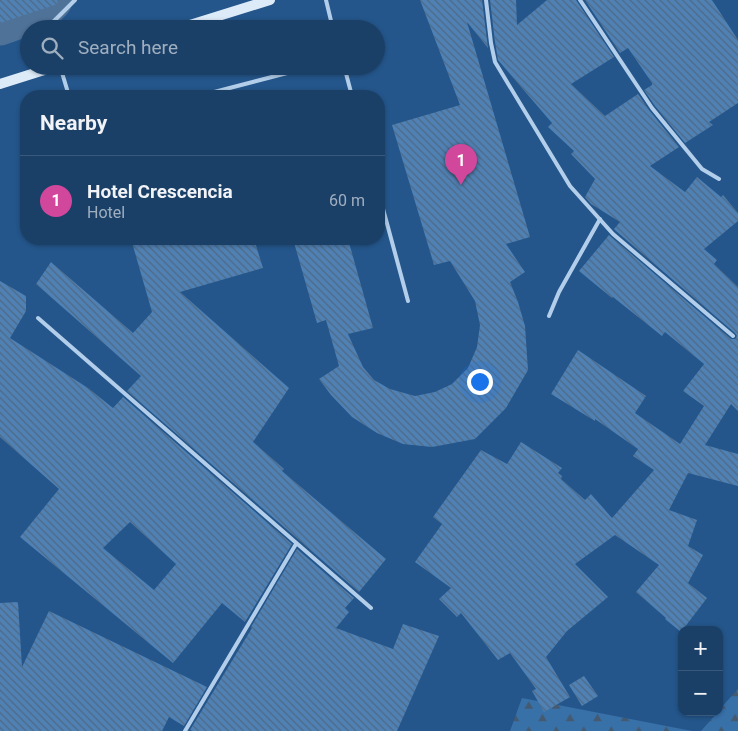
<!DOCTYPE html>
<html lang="en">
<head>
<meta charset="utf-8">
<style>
  body { margin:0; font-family:Roboto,sans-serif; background:#284b71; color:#f1f3f6 }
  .controls { position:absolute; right:15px; bottom:15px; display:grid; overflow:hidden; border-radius:10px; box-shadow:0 1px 4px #0004 }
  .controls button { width:45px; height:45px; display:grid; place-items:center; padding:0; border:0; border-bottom:1px solid #39597c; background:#1b4068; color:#f1f3f6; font:25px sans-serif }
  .you { position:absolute; left:479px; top:381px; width:18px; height:18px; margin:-12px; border:4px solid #fff; border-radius:50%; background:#1a73e8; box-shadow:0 0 0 8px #1a73e833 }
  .badge { display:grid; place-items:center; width:32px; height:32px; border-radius:50%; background:#90b9f0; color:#fff; font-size:16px; font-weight:700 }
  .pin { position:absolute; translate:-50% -41px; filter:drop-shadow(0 1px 2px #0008) }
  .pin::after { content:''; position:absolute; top:26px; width:18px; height:15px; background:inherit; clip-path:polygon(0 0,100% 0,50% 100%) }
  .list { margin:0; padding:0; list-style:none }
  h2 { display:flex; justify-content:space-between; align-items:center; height:65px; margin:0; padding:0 20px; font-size:21px }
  h2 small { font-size:16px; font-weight:400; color:#a0afc0 }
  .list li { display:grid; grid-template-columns:32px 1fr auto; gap:15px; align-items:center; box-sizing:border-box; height:90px; padding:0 20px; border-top:1px solid #39597c }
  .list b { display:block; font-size:19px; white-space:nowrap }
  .list p { margin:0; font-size:16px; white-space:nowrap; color:#a0afc0 }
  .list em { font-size:16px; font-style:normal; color:#a0afc0 }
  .icon { flex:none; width:28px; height:28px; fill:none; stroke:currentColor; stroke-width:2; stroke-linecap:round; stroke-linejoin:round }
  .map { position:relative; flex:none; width:738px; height:731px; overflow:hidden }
  .search { position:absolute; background:#1b4068; box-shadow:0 1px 4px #0004; left:20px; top:20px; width:365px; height:55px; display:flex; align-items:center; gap:12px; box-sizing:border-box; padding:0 18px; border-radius:28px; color:#a0afc0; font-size:19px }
  .panel { position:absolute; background:#1b4068; box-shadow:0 1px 4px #0004; left:20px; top:90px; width:365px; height:155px; border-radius:20px }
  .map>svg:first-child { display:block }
  .forest { fill:url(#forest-firs) }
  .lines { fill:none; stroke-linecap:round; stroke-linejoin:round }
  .river { stroke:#4f7298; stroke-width:41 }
  .building { fill:url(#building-back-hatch); fill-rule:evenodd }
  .service { stroke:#b2ceea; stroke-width:4 }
  .secondary { stroke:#ddeaf8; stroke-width:10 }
</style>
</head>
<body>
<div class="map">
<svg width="738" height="731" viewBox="0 0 738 731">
  <defs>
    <pattern id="forest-firs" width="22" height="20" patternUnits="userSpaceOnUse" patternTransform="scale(1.25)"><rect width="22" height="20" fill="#3870a8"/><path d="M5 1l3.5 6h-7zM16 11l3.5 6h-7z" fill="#445a71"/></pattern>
    <pattern id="building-back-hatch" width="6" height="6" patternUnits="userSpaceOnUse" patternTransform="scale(1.25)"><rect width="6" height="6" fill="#5081b4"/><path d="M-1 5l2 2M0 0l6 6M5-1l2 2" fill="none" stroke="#4e6985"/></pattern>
  </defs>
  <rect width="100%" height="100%" fill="#24568b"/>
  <g class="forest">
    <path d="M 738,689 L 738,731 L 701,731 L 718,712 L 719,712 L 719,710 Z"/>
    <path d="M 522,698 L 692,731 L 510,731 Z"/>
  </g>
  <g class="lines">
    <path class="river" d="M 0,25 L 42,10 L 52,0"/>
  </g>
  <g class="building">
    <path d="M 0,0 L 57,0 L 58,4 L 0,23 Z"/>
    <path d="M 420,0 L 482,0 L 488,48 L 467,22 L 530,237 L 506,244 L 525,272 L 510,282 L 518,302 L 525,326 L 528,370 L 506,408 L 475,439 L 432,447 L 403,444 L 377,433 L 352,417 L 331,395 L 319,379 L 339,366 L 326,320 L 317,323 L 293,239 L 348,239 L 373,328 L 348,334 L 363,367 L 374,380 L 390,389 L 415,396 L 435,392 L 452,384 L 468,368 L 477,347 L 480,325 L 475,301 L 450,261 L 434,265 L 392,125 L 460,105 Z"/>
    <path d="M 490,0 L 516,0 L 517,25 L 547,0 L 576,0 L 614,57 L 571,84 L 605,116 L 638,94 L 649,110 L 679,147 L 650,166 L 685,192 L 697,177 L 721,197 L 723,195 L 738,213 L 738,221 L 704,249 L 717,260 L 714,264 L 738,287 L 738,411 L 731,404 L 705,445 L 738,454 L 738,486 L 688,473 L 669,510 L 697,520 L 688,546 L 703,555 L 688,583 L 707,598 L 681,632 L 665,619 L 666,618 L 636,592 L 659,565 L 615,535 L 575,564 L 608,597 L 567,631 L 546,657 L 570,697 L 544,712 L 532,691 L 536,689 L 510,653 L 498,660 L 461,613 L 457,617 L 439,599 L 451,588 L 415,562 L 442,524 L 433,517 L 481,450 L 507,464 L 521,442 L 562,468 L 558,473 L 562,476 L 561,479 L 585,500 L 591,494 L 612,518 L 654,470 L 633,456 L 638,449 L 595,419 L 595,421 L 551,394 L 578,350 L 646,396 L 635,413 L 680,444 L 704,406 L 683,391 L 704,364 L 665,332 L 662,336 L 613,297 L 612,298 L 579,271 L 609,235 L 731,339 L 735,339 L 737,336 L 735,333 L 616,231 L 614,229 L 620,222 L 591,204 L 585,197 L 595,179 L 571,154 L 574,151 L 548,127 L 552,123 L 498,60 L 495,42 Z"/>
    <path d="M 585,0 L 712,0 L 738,40 L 738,103 L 709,122 L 713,125 L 685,143 L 655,106 L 644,90 L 652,85 L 652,83 L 628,48 L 620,53 Z"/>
    <path d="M 131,239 L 254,239 L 263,268 L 180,292 L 289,388 L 253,442 L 284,469 L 282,471 L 386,559 L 359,592 L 127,391 L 141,376 L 36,284 L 51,262 L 133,333 L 152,312 Z"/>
    <path d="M 0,281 L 26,296 L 26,311 L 10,338 L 88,388 L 113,408 L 123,397 L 292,544 L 245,622 L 222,603 L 173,663 L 20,537 L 59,489 L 0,437 ZM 130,522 L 176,564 L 154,590 L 103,548 Z"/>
    <path d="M 297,549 L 354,598 L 345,608 L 349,612 L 336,628 L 393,649 L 403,624 L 439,636 L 397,731 L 193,731 L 190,730 L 252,628 L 251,627 Z"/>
    <path d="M 18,602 L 22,667 L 49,611 L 207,687 L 184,726 L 169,717 L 162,731 L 0,731 L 0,603 Z"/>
    <path d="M 584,676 L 598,696 L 582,706 L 569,685 Z"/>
  </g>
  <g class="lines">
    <g class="service">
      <path d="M 326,0 L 333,29"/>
      <path d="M 486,0 L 491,43 L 495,62 L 570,186 L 613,234 L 733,336"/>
      <path d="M 580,0 L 652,108 L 702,169 L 719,179"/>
      <path d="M 53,29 L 52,23 L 75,0"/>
      <path d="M 60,66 L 69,96"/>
      <path d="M 344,66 L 352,96"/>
      <path d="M 199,96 L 314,66"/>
      <path d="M 379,194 L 408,301"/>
      <path d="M 549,316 L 559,292 L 600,219"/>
      <path d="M 38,318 L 371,608"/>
      <path d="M 185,731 L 296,544"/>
    </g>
    <g class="secondary">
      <path d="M 177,29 L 270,0"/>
      <path d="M 0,84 L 57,66"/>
    </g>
  </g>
</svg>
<div class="controls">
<button>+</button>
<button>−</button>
</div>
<div class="you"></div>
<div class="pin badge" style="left:461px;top:185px;background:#d1479c">1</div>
<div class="search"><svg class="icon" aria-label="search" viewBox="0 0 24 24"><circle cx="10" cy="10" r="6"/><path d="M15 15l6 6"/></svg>Search here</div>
<section class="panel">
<h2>Nearby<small></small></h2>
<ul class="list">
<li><span class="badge" style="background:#d1479c">1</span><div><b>Hotel Crescencia</b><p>Hotel</p></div><em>60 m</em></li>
</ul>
</section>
</div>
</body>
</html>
